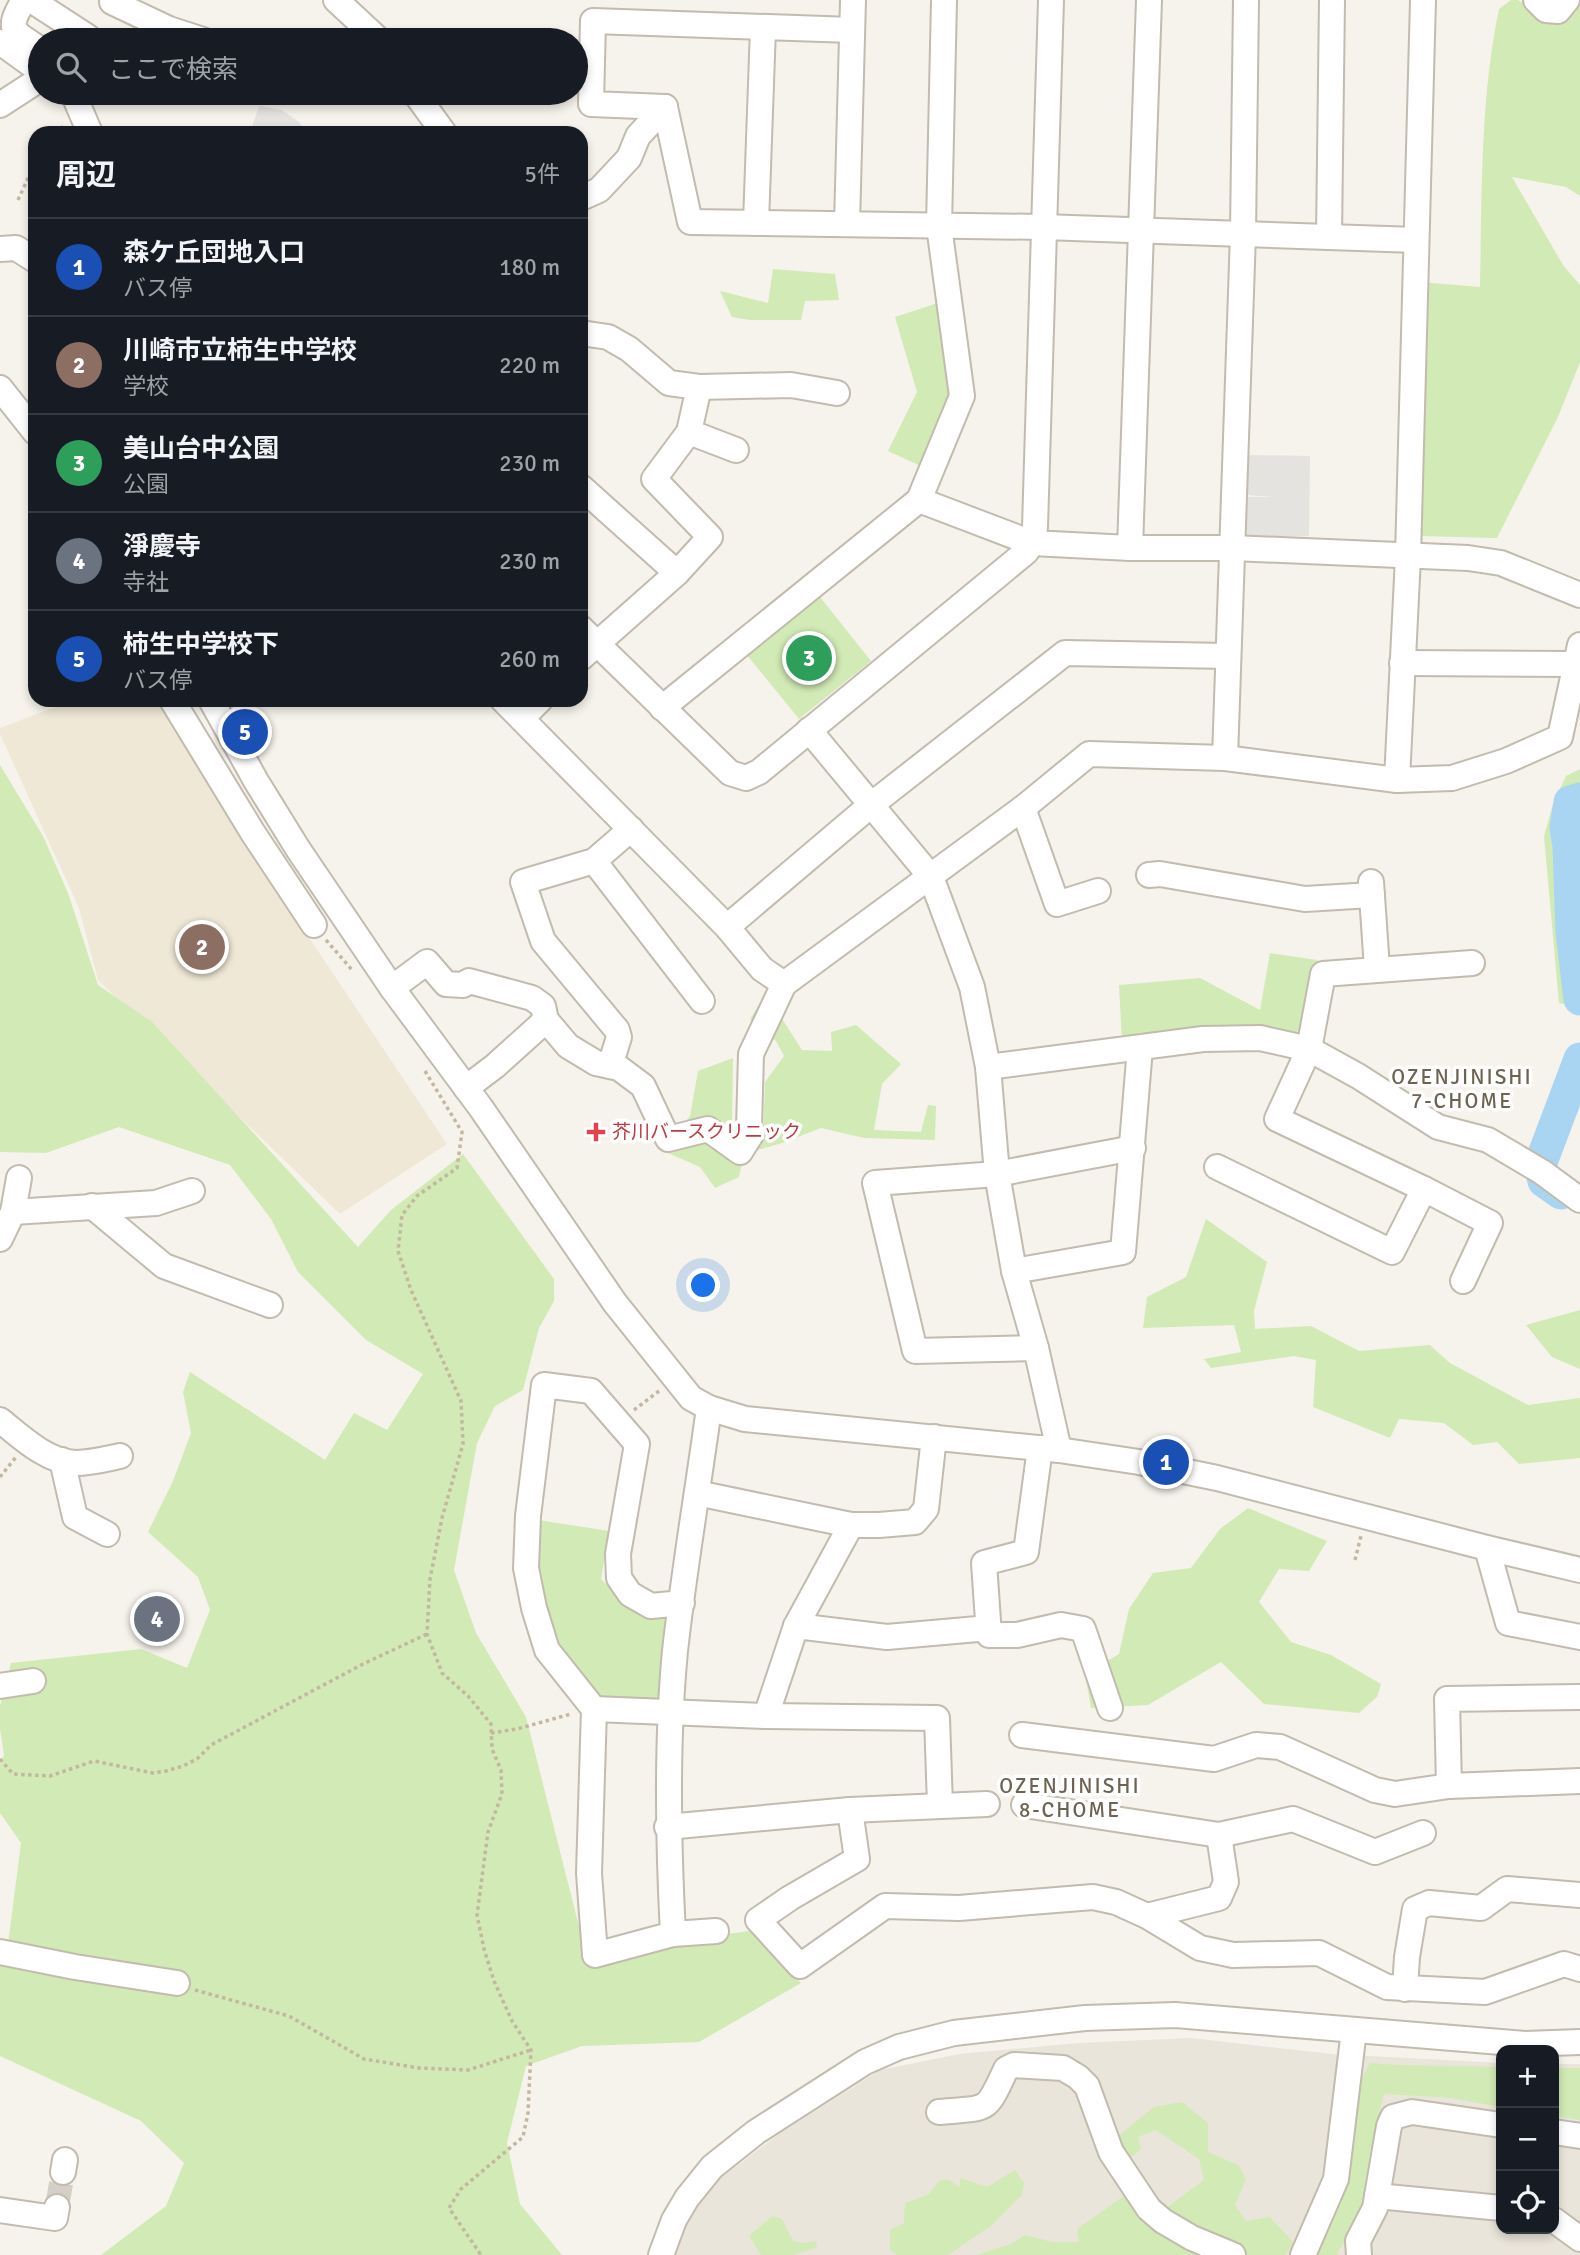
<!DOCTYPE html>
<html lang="ja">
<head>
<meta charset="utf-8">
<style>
  body { margin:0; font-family:Signika,"Noto Sans JP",sans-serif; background:#242831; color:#f1f3f6 }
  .controls { position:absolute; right:21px; bottom:21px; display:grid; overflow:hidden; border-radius:14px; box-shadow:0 4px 10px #0003 }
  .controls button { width:63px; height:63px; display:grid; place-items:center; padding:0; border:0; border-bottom:2px solid #363941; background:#171b24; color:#f1f3f6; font:35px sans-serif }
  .you { position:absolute; left:704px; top:1286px; width:24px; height:24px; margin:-18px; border:5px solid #fff; border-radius:50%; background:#1a73e8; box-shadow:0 0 0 10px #1a73e833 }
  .badge { display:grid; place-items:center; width:46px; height:46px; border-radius:50%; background:#d93025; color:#fff; font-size:23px; font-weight:700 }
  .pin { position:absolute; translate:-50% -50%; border:4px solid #fff; box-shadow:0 2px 7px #0006 }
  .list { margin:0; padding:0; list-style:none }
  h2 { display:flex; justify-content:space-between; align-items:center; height:91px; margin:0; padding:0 28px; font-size:30px }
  h2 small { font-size:23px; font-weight:400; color:#9ea1a6 }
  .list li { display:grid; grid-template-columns:46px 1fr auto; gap:21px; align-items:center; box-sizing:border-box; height:98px; padding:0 28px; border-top:2px solid #363941 }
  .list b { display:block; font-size:26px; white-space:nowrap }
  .list p { margin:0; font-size:23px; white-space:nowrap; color:#9ea1a6 }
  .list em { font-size:23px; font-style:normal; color:#9ea1a6 }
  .icon { flex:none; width:38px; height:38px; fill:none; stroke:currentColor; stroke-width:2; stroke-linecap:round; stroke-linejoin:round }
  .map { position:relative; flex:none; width:1580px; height:2255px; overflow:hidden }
  .search { position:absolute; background:#171b24; box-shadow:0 4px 10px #0003; left:28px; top:28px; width:560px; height:77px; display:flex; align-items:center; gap:18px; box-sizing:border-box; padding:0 24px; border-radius:38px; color:#9ea1a6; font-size:26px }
  .panel { position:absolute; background:#171b24; box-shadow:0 4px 10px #0003; left:28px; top:126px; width:560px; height:581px; border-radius:21px }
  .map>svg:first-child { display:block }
  .residential { fill:#eae5da }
  .education { fill:#efe8d6 }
  .green { fill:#d2eab5 }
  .parking { fill:#e5e3e0 }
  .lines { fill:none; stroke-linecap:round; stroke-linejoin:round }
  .river { stroke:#a9d4f2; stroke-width:33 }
  .minor-tunnel { stroke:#d4d0c8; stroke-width:24; stroke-dasharray:24 12; stroke-linecap:butt }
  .minor-casing { stroke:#c2bbae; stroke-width:28 }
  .path { stroke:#c4b79f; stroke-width:3.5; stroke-dasharray:3.5 3.5; stroke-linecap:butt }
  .minor { stroke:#fff; stroke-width:24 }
  .health-dot { fill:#e0444e; stroke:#fff; stroke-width:2.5 }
  .labels { text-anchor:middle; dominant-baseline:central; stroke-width:7; stroke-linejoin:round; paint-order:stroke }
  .health-label { font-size:19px; fill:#be3a42; stroke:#fff; text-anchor:start }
  .neighbourhood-label { font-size:21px; letter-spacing:2px; fill:#6e6250; stroke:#fff }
</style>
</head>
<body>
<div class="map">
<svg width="1580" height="2255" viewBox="0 0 1580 2255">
  <rect width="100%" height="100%" fill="#f6f3ec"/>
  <path class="residential" d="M 1191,2038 L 1333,2054 L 1501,2063 L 1501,2229 L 1554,2229 L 1554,2064 L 1580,2064 L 1580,2255 L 669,2255 L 680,2224 L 722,2177 L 779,2134 L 880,2070 L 959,2054 L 1078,2043 Z"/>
  <path class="education" d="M 74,700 L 159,700 L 294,915 L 447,1144 L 340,1214 L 98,980 L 79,908 L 0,734 L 0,728 Z"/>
  <g class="green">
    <path d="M 1511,0 L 1518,0 L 1545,18 L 1565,0 L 1580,0 L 1580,196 L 1566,187 L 1512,177 L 1563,265 L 1580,285 L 1580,362 L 1558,417 L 1497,538 L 1418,536 L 1420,282 L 1480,287 C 1482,195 1480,99 1499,9 Z"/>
    <path d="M 773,269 L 835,274 L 839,300 L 805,301 L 801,320 L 750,320 L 732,317 L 720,291 L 768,303 Z"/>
    <path d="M 941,302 L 961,388 L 923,467 L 888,451 L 917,392 L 895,317 Z"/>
    <path d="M 820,597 L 871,661 L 799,719 L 747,655 Z"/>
    <path d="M 0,765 L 43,836 L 68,893 L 98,985 L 152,1022 L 358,1247 L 391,1210 L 463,1154 L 554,1279 L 554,1301 L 539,1328 L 523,1390 L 495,1406 L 477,1443 L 454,1570 L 476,1633 L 526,1717 L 589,1966 L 672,1942 L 749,1931 L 801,1983 L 699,2042 L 582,2046 L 526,2066 L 507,2143 L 520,2204 L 562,2255 L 101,2255 L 166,2206 L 184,2163 L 141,2121 L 0,2056 L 0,1955 L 8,1944 L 21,1843 L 0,1813 L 0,1764 L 4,1755 L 0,1729 L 0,1706 L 11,1663 L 141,1649 L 187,1668 L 210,1610 L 198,1577 L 148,1532 L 173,1481 L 191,1433 L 183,1392 L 190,1372 L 325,1460 L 354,1413 L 387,1430 L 423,1374 L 366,1340 L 298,1272 L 271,1219 L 230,1165 L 119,1127 L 46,1153 L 0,1152 Z"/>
    <path d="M 1580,769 L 1580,793 L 1570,798 L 1563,813 L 1573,1006 L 1559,1003 L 1544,836 L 1553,804 L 1566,776 Z"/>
    <path d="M 1270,953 L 1317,960 L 1303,1027 L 1293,1035 L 1122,1042 L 1119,985 L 1200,978 L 1260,1010 Z"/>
    <path d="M 759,1005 L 777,1011 L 802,1050 L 832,1051 L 831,1032 L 856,1025 L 901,1064 L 882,1084 L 874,1130 L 921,1132 L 928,1105 L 936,1106 L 935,1140 L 864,1138 L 821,1128 L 782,1143 L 744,1154 L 739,1177 L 715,1188 L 700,1167 L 668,1153 L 678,1132 L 690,1116 L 698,1071 L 733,1058 L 732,1128 L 763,1137 L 765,1082 L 784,1056 L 776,1041 L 750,1019 Z"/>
    <path d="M 1206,1219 L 1267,1262 L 1254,1311 L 1255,1329 L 1311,1326 L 1359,1351 L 1430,1345 L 1450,1363 L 1528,1405 L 1580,1398 L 1580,1458 L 1519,1464 L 1497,1442 L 1473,1445 L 1444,1423 L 1399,1419 L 1390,1438 L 1313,1407 L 1316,1360 L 1294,1356 L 1211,1368 L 1204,1359 L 1241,1352 L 1234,1325 L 1143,1328 L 1147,1297 L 1186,1277 Z"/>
    <path d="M 1580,1310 L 1580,1369 L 1552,1357 L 1526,1325 Z"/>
    <path d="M 1248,1508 L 1327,1541 L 1309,1571 L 1279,1569 L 1259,1602 L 1291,1642 L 1331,1655 L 1381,1684 L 1377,1697 L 1359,1713 L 1264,1704 L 1221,1662 L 1148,1705 L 1091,1708 L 1085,1674 L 1119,1654 L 1129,1609 L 1153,1573 L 1191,1568 L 1220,1529 Z"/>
    <path d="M 538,1520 L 609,1531 L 601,1579 L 630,1607 L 676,1615 L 666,1701 L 597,1703 C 550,1638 534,1602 538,1520 Z"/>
    <path d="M 1370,2063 C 1414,2067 1457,2065 1501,2067 L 1501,2107 L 1451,2098 L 1384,2094 C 1372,2132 1377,2174 1363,2211 C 1357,2225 1346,2239 1337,2253 L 1339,2255 L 1307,2255 L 1341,2160 L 1361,2079 Z"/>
    <path d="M 1554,2068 L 1580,2068 L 1580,2120 L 1554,2116 Z"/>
    <path d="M 1182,2102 L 1208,2123 L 1208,2152 L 1238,2165 L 1246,2179 L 1235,2205 L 1246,2221 L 1270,2217 L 1294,2243 L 1285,2255 L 1233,2255 L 1166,2208 L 1204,2180 L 1199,2159 L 1156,2130 L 1138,2137 L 1141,2149 L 1129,2159 L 1112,2141 L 1154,2107 Z"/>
    <path d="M 1015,2170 L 1024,2183 L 1022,2195 L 992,2225 L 948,2255 L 897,2255 L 890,2250 L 890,2230 L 904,2223 L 905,2203 L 928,2195 L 940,2180 L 949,2180 L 960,2187 L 960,2178 L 987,2187 Z"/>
    <path d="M 1128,2193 L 1205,2255 L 976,2255 L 1011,2244 L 1025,2235 L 1052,2242 L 1079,2242 L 1077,2229 Z"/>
    <path d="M 772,2216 L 782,2219 L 793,2241 L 803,2243 L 816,2241 L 817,2247 L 794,2255 L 761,2255 L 749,2236 Z"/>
  </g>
  <g class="parking">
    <path d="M 259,106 L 282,110 L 299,122 L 307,133 L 250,133 Z"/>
    <path d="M 1247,455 L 1310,456 L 1309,536 L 1249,536 L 1245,532 L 1246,497 L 1273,497 L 1247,495 Z"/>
  </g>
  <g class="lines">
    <g class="river">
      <path d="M 1580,799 L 1570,802 L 1566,828 L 1569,846 L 1572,932 L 1580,999"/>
      <path d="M 1561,1193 L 1544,1181 L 1540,1165 L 1580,1059"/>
    </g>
    <path class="minor-tunnel" d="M 57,2207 L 63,2172"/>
    <defs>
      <g id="minor">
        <path d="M 24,0 C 6,30 12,31 40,49"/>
        <path d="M 31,0 L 88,37"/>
        <path d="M 336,0 L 379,40"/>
        <path d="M 1536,0 L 1546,10 L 1558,11 L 1567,0"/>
        <path d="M 112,2 L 169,29 L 203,40"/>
        <path d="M 0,42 L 40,71"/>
        <path d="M 73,93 L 90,133"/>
        <path d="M 415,93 L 444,133"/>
        <path d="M 0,105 L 40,79"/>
        <path d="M 665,107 L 690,222 L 1043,227 L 1416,240"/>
        <path d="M 665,107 L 591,104 L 593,21 L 852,30"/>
        <path d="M 581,198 L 599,190 L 629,158 L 638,136 L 665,107"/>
        <path d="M 756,223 L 763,28"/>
        <path d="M 847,224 L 853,0"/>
        <path d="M 1329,237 L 1332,0"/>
        <path d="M 0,249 L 16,248 L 35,260"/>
        <path d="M 581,333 L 608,337 L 629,349 L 669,383 L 699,387 L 791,385 L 837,393"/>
        <path d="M 0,388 L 35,432"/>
        <path d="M 689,432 L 736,450"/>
        <path d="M 581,487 L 677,573"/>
        <path d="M 919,500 L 1032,543 L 1130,548 L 1232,548 L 1468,558 L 1501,563 L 1580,595"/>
        <path d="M 1130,548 L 1149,0"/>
        <path d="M 581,628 L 730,773 L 746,778 L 759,772 L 1026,552 L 1032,543 L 1035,527 L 1051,0"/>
        <path d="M 581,658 L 677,573 L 710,537 L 654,479 L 689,432 L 699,387"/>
        <path d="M 1402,663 L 1575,664"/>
        <path d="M 172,700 L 253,833 L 314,925"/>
        <path d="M 211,700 L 256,781 L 298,849 L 392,988 L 481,1108 L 615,1303 L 691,1398 L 709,1408 L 745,1419 L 1059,1450 L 1139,1462 L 1217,1478 L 1487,1548 L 1580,1570"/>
        <path d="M 503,700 L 727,927 L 762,969 L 784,984"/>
        <path d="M 662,708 L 919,500 L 962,396 L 939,226 L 944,0"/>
        <path d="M 522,718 L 540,700"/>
        <path d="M 809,730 L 931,877 L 972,987 L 988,1067 L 997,1174 L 1014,1271 L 1036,1348 L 1059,1450"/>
        <path d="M 1225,758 L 1243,234 L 1246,0"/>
        <path d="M 1397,780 L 1408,557 L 1423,0"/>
        <path d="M 1023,808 L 1057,904 L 1098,891"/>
        <path d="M 594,861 L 702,1001"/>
        <path d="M 1149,875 L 1160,874 L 1305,899 L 1372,895"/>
        <path d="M 1371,882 L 1377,968"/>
        <path d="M 727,927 L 871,805 L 1065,653 L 1228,656"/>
        <path d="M 392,988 L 427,962 L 446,984 L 463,985 L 469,981 L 532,998 L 543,1006 L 546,1020 L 568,1046 L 596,1063 L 619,1068 L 643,1086 L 668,1139 L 708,1129 L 740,1152 L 752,1133 L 749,1128 L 751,1054 L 784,984 L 1023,808 L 1089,754 L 1225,758 L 1397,780 L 1452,778 L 1506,761 L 1560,737 L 1580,645"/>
        <path d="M 610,1066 L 619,1037 L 617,1030 L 543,941 L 523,882 L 594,861 L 631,829"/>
        <path d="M 988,1067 L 1203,1039 L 1260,1038 L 1309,1049 L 1358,1076 L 1438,1127 L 1488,1140 L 1542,1172 L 1580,1200"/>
        <path d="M 466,1088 L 495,1066 L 546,1020"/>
        <path d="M 1217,1167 L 1392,1252 L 1424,1189 L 1277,1119 L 1309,1049 L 1323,974 L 1472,963"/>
        <path d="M 1424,1189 L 1490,1223 L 1463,1281"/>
        <path d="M 92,1206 L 164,1266 L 270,1305"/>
        <path d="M 13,1212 L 156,1203 L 192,1191"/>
        <path d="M 0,1239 L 13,1212 L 19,1178"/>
        <path d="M 1014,1271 L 1123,1252 L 1140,1048"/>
        <path d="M 1036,1348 L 915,1351 L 875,1183 L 997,1174 L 1133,1148"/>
        <path d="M 0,1420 C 21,1437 47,1462 76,1463 C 91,1463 106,1459 120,1456"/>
        <path d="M 1040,1448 L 1026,1552 L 984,1563 L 989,1635 L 1017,1635 L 1061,1625 L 1083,1629 L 1110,1708"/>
        <path d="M 62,1460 L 75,1517 L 107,1534"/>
        <path d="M 697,1493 L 851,1525 L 879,1525 L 915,1522 L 926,1509 L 934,1437"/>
        <path d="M 1487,1548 L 1508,1623 L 1580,1637"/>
        <path d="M 682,1603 L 651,1606 L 630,1594 L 619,1578 L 618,1554 L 637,1444 L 591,1391 L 544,1385 L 528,1516 L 526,1568 L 534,1608 L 547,1650 L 594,1709 L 589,1873 L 595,1955 L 673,1934 C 668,1840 666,1745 675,1651 C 684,1570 698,1489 709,1408"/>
        <path d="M 796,1626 L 887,1637 L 989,1628"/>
        <path d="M 0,1686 L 33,1681"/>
        <path d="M 594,1709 L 766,1716 L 937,1718 L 940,1805"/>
        <path d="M 766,1716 L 796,1626 L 851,1525"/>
        <path d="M 1022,1735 L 1214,1759 L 1256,1745 L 1280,1747 L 1375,1790 L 1395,1794 L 1449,1786 L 1580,1781"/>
        <path d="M 1449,1786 L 1447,1699 L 1580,1697"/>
        <path d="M 1024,1805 L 1219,1835 L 1293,1819 L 1375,1852 L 1423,1833"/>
        <path d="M 850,1810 L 857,1859 L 790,1898 L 758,1920 L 800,1966 L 885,1906 L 959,1908 L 1093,1897 L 1116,1902 L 1147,1916 L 1200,1948 L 1233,1955 L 1319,1953 L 1387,1987 L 1485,1992 L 1564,1964 L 1580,1969"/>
        <path d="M 667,1827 L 850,1810 L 987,1804"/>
        <path d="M 1147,1916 L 1219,1898 L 1226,1882 L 1219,1835"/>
        <path d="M 673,1934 L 716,1931"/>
        <path d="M 0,1952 L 75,1967 L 177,1983"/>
        <path d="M 1405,1989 L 1407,1957 L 1415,1909 L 1429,1903 L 1481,1908 L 1507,1889 L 1580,1895"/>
        <path d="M 939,2112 C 989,2107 985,2115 1006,2069 L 1014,2065 L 1063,2068 L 1078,2077 L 1087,2086 L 1111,2152 L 1149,2209 L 1163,2221 L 1192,2238 L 1233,2255"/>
        <path d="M 1554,2132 L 1580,2136"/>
        <path d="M 63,2172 L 65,2160"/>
        <path d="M 1377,2196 L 1501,2208"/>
        <path d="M 0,2210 L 55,2218 L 57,2207"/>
        <path d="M 1554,2220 L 1580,2239"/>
        <path d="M 661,2255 L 674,2220 L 687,2198 L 712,2167 L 756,2132 L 865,2062 L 899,2047 L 954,2033 L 1085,2018 L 1175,2015 L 1525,2044 L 1580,2042"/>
        <path d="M 1303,2255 L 1336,2179 L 1354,2030"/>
        <path d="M 1359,2255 L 1358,2241 L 1375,2208 L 1389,2126 L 1393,2117 L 1412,2112 L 1501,2125"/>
      </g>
    </defs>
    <use href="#minor" class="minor-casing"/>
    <g class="path">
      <path d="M 59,133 L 63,126"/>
      <path d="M 18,200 L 35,163"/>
      <path d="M 326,940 L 353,971"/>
      <path d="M 425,1071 L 462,1132 L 457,1168 L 417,1196 L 402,1215 L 398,1251 L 411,1290 L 461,1401 L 463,1444 L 442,1518 L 430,1579 L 427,1634 L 442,1673 L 468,1696 L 491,1724 L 492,1749 L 501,1770 L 502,1794 L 488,1832 L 477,1915 L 484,1949 L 494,1981 L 512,2021 L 531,2050 L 528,2113 L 523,2137 L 461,2189 L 449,2208 L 481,2255"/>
      <path d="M 634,1410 L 659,1391"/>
      <path d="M 0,1477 L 16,1457"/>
      <path d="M 1355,1560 L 1361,1536"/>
      <path d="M 491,1733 L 517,1729 L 571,1714"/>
      <path d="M 0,1759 L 13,1774 L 50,1776 L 94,1761 L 153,1773 L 166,1771 L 183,1766 L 197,1759 L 211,1745 L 363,1664 L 427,1634"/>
      <path d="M 195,1990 L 289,2016 L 364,2059 L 419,2068 L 468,2070 L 531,2050"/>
    </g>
    <use href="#minor" class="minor"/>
  </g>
  <path class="health-dot" d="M592.5 1121.5h7v7h7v7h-7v7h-7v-7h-7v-7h7z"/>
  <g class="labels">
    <g class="health-label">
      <text x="612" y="1132">芥川バースクリニック</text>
    </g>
    <g class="neighbourhood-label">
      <text x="1462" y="1077">OZENJINISHI<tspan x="1462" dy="24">7-CHOME</tspan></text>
      <text x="1070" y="1786">OZENJINISHI<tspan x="1070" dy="24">8-CHOME</tspan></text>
    </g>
  </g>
</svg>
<div class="controls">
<button>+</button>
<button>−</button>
<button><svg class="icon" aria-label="locate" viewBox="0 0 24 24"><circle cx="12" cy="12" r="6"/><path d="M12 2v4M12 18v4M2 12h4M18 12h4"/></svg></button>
</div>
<div class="you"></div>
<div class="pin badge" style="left:1166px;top:1462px;background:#1a4fb4">1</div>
<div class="pin badge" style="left:202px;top:947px;background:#8d6e63">2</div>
<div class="pin badge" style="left:809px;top:658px;background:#2e9e5b">3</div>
<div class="pin badge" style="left:157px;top:1619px;background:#6b7280">4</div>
<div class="pin badge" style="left:245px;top:732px;background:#1a4fb4">5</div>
<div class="search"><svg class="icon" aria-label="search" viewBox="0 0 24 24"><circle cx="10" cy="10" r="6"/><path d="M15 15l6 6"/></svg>ここで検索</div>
<section class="panel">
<h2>周辺<small>5件</small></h2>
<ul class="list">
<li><span class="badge" style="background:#1a4fb4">1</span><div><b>森ケ丘団地入口</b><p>バス停</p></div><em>180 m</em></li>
<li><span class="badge" style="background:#8d6e63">2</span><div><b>川崎市立柿生中学校</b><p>学校</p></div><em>220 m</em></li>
<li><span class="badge" style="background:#2e9e5b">3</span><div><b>美山台中公園</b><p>公園</p></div><em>230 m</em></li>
<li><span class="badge" style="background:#6b7280">4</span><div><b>淨慶寺</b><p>寺社</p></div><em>230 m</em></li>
<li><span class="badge" style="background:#1a4fb4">5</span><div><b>柿生中学校下</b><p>バス停</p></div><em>260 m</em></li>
</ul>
</section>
</div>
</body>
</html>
